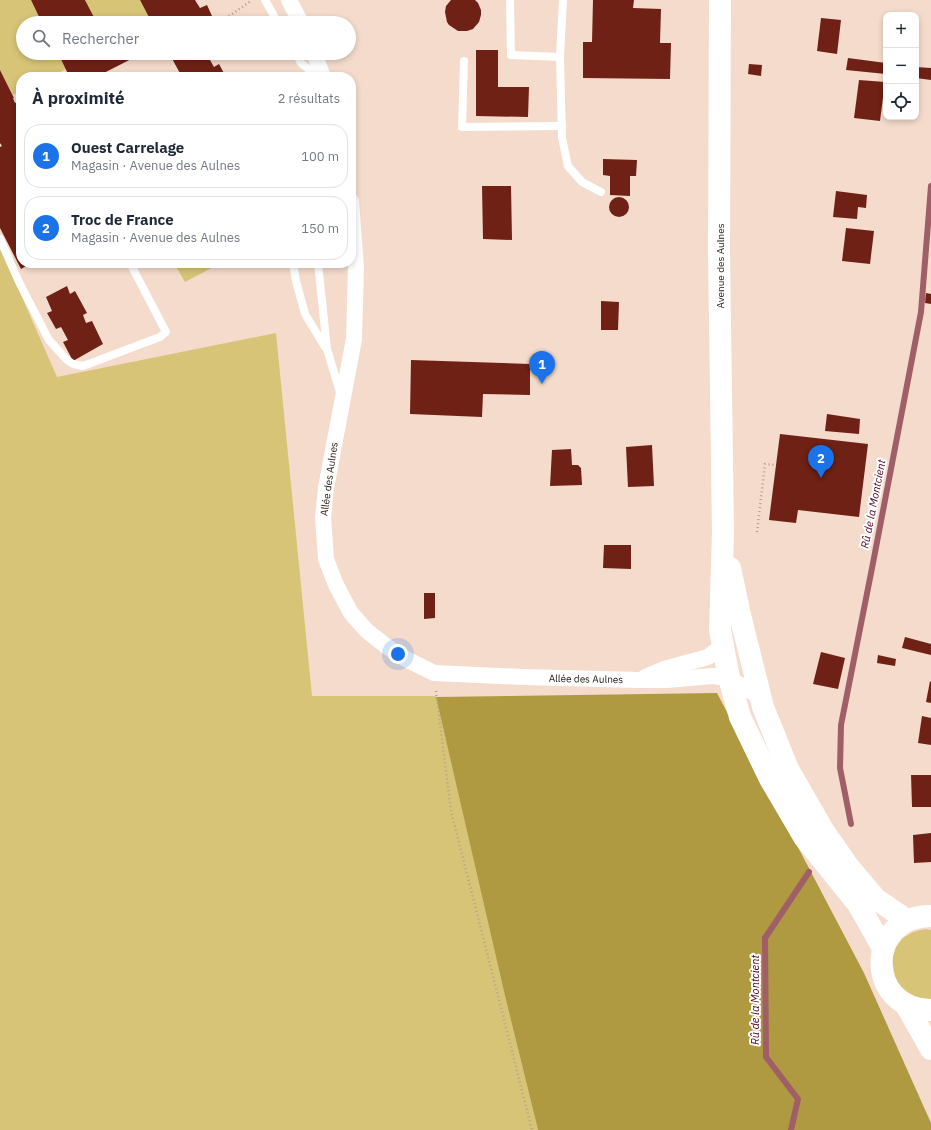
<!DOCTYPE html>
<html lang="fr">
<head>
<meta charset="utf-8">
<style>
  body { margin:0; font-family:"IBM Plex Sans",sans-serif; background:#f2f2f3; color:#1f2937 }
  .controls { position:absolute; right:12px; top:12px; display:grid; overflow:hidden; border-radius:8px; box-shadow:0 2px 6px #0003 }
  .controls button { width:36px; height:36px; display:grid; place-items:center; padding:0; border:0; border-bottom:1px solid #e0e1e3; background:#fff; color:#1f2937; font:20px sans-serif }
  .you { position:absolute; left:398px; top:654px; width:14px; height:14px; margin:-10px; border:3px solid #fff; border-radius:50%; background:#1a73e8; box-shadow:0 0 0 6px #1a73e833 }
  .badge { display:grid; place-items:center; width:26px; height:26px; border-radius:50%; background:#1a73e8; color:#fff; font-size:13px; font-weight:700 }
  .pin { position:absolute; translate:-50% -33px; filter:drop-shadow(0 1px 2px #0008) }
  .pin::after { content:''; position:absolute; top:21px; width:14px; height:12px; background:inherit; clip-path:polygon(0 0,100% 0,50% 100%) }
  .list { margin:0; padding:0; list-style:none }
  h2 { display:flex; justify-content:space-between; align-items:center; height:52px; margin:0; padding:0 16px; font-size:17px }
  h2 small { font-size:13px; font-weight:400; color:#747a83 }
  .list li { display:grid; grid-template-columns:26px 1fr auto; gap:12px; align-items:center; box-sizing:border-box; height:64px; margin:0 8px 8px; padding:0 8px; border:1px solid #e0e1e3; border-radius:16px }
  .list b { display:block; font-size:15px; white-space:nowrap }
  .list p { margin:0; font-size:13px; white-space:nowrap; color:#747a83 }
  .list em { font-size:13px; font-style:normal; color:#747a83 }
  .icon { flex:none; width:22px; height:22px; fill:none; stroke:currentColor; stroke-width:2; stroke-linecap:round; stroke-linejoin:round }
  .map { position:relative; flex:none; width:931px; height:1130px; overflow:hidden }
  .search { position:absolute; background:#fff; box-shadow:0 2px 6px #0003; left:16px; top:16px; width:340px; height:44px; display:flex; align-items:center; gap:10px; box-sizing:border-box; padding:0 14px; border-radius:22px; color:#747a83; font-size:15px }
  .panel { position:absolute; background:#fff; box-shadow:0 2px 6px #0003; left:16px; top:72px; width:340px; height:196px; border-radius:16px }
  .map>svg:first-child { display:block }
  .green { fill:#d7c477 }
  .forest { fill:#af9a41 }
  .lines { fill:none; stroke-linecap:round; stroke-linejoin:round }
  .stream { stroke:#a05f67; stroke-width:6 }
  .building { fill:#6e2114 }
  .path { stroke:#b4a094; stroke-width:2.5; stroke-dasharray:1 3; stroke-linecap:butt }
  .lane { stroke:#fff; stroke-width:8 }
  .street { stroke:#fff; stroke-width:16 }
  .secondary { stroke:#fff; stroke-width:22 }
  .labels { text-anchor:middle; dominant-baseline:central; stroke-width:4; stroke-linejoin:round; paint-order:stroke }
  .street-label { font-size:10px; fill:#29201b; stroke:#fff }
  .water-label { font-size:11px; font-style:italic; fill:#54001c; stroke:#fff }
</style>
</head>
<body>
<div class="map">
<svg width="931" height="1130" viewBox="0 0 931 1130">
  <rect width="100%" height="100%" fill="#f4dbcc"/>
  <g class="green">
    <path d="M 0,0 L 31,0 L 42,23 L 23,23 L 23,53 L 58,53 L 66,69 L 50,77 L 21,77 L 21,91 L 13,95 L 0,70 Z"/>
    <path d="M 85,0 L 140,0 L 152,23 L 97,23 Z"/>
    <path d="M 0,247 L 57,377 L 276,333 L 312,696 L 436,696 L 505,996 L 538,1130 L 0,1130 Z"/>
    <path d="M 174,263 L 221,263 L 185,282 Z"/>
    <path d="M 925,929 L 931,930 L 931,1000 L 913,998 L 896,982 L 892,959 L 896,947 L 903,938 L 913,932 Z"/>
  </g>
  <path class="forest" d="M 717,693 L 864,973 L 931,1123 L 931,1130 L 538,1130 L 505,996 L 436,697 Z"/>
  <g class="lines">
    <g class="stream">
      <path d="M 851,824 L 840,768 L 841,725 L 873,563 L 921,312 L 931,186"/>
      <path d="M 791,1130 L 798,1099 L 766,1057 L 765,938 L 809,872"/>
    </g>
  </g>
  <g class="building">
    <path d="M 31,0 L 85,0 L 97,23 L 42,23 Z"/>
    <path d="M 140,0 L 195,0 L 200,8 L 207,5 L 212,16 L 199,23 L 152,23 Z"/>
    <path d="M 451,0 L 475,0 L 478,3 L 481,10 L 481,15 L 479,22 L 473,29 L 467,31 L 458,31 L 449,25 L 447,22 L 445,12 L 446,6 Z"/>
    <path d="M 593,0 L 634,0 L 633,8 L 661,9 L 660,43 L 671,43 L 670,79 L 583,78 L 583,42 L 592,42 Z"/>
    <path d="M 821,18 L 841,20 L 837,54 L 817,51 Z"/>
    <path d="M 476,50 L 498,50 L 498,87 L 529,87 L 528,117 L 476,116 Z"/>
    <path d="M 58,53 L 143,53 L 96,77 L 67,77 L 69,76 Z"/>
    <path d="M 169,53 L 206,53 L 214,67 L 219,64 L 226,77 L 182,77 Z"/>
    <path d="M 848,58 L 886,63 L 886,74 L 846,70 Z"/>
    <path d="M 749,64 L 762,65 L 761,76 L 748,74 Z"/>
    <path d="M 916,67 L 931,68 L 931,80 L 916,78 Z"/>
    <path d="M 0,70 L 14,98 L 13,98 L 15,103 L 21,100 L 21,263 L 31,263 L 21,269 L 0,228 L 0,147 L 2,146 L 0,143 Z"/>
    <path d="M 859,80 L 885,82 L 880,121 L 854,118 Z"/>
    <path d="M 603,159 L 637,160 L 636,176 L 630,176 L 630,196 L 610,195 L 610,176 L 603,175 Z"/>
    <path d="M 482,186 L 511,186 L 512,240 L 483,239 Z"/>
    <path d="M 836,191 L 867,195 L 866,208 L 858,207 L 857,219 L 833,217 Z"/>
    <circle cx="619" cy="207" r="10"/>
    <path d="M 846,228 L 874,231 L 870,264 L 842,261 Z"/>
    <path d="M 67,286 L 70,294 L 75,291 L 87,313 L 83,315 L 86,323 L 92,321 L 103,344 L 73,361 L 63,342 L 68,340 L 61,327 L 56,329 L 47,313 L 52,311 L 46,297 Z"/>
    <path d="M 926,293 L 931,294 L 931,304 L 925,303 Z"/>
    <path d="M 601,301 L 619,302 L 618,330 L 601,330 Z"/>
    <path d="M 411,360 L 530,364 L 530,395 L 483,394 L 482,417 L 410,414 Z"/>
    <path d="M 827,414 L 860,419 L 859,434 L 825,431 Z"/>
    <path d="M 780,434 L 868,444 L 859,517 L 798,510 L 796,523 L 769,520 Z"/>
    <path d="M 652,445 L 654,486 L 628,487 L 626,447 Z"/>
    <path d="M 571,449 L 572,465 L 578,465 L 581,468 L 582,485 L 550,486 L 552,450 Z"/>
    <path d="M 604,545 L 631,545 L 631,569 L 603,568 Z"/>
    <path d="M 424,593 L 435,593 L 435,618 L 424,619 Z"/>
    <path d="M 905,637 L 931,644 L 931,655 L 902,648 Z"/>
    <path d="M 821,652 L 845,658 L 838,689 L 813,684 Z"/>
    <path d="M 878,655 L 896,659 L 895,666 L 877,663 Z"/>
    <path d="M 930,681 L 931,682 L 931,703 L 926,702 Z"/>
    <path d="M 922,716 L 931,718 L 931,745 L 918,743 Z"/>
    <path d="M 911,775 L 931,775 L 931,807 L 912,807 Z"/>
    <path d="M 931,833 L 931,862 L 914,863 L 913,835 Z"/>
  </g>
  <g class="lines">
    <g class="path">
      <path d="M 219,23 L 251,1"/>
      <path d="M 757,532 L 765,464 L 776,465"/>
      <path d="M 436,691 L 451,811 L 532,1130"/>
    </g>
    <g class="lane">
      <path d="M 265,0 L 278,23"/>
      <path d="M 510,0 L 511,55 L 560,57 L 563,0"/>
      <path d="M 296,53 L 301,63 L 318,77"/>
      <path d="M 560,57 L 562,138 L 568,166 L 582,182 L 601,192"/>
      <path d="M 464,61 L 462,127 L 562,126"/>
      <path d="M 0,239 L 19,282 L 49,340 L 67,360 L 73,364 L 83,366 L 160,337 L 166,332 L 130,263"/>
      <path d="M 293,263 L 296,281 L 305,314 L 325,347"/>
      <path d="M 318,263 L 327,349 L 340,392"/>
    </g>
    <g class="street">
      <path d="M 289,0 L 301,23"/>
      <path d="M 314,53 L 323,77"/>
      <path d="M 351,201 L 356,268 L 354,339 L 326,488 L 323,517 L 326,559 L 336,585 L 351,613 L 367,631 L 386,646 L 404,658 L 434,673 L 523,677 L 638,680 L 667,680 L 712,676 L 729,678 L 760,697"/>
      <path d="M 645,677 L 664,669 L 708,657 L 723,645"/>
    </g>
    <g class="secondary">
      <path d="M 720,0 L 719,253 L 723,532 L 720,630 L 729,678 L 740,717 L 770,779 L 804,837 L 858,904 L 883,948"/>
      <path d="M 730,568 L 740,615 L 763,707 L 788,769 L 823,830 L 848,866 L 876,899 L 907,920"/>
      <path d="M 931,916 C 865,916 865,1009 931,1010"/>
      <path d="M 906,1005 L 931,1049"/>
    </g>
  </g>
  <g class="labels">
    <g class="street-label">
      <text transform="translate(720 266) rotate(-90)">Avenue des Aulnes</text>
      <text transform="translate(329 479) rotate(-82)">Allée des Aulnes</text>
      <text transform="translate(586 679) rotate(1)">Allée des Aulnes</text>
    </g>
    <g class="water-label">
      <text transform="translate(873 504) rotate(-79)">Rû de la Montcient</text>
      <text transform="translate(755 1000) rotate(-90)">Rû de la Montcient</text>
    </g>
  </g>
</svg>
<div class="controls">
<button>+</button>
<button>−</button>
<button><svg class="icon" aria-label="locate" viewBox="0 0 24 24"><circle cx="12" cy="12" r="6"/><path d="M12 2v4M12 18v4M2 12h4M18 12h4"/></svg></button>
</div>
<div class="you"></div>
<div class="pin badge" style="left:542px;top:384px">1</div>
<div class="pin badge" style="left:821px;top:478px">2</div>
<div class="search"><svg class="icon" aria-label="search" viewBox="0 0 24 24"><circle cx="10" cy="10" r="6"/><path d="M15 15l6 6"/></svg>Rechercher</div>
<section class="panel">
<h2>À proximité<small>2 résultats</small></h2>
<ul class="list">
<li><span class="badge">1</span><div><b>Ouest Carrelage</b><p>Magasin · Avenue des Aulnes</p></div><em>100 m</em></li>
<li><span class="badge">2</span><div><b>Troc de France</b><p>Magasin · Avenue des Aulnes</p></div><em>150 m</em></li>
</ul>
</section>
</div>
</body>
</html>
